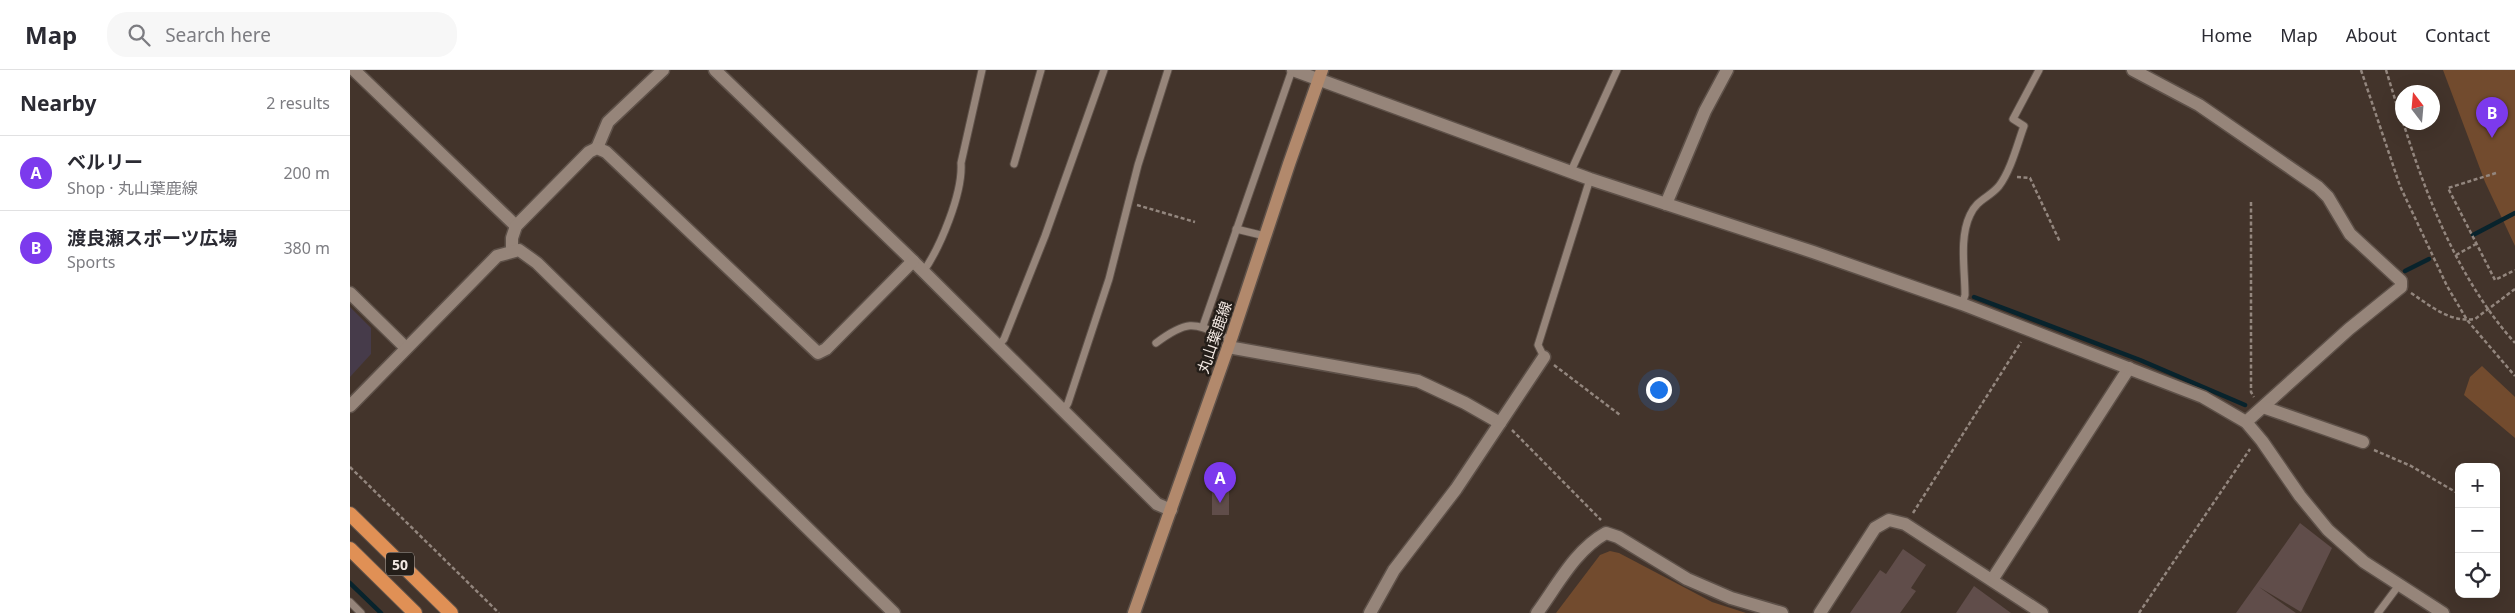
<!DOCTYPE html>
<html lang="en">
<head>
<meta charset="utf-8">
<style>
  body { margin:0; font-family:"Noto Sans","Noto Sans JP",sans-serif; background:#f7f7f7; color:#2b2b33 }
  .controls { position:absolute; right:15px; bottom:15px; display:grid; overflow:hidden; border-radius:10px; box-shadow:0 5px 20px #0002 }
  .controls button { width:45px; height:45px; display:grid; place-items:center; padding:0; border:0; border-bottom:1px solid #e1e1e2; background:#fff; color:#2b2b33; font:25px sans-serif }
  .compass { position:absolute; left:2045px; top:15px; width:45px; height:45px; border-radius:50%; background:#fff; box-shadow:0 5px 20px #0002; rotate:344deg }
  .you { position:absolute; left:1308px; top:319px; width:18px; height:18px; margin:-12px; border:4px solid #fff; border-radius:50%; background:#1a73e8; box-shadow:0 0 0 8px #1a73e833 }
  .badge { display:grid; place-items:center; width:32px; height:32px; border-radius:50%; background:#7c3aed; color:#fff; font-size:16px; font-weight:700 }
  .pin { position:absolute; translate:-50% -41px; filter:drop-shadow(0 1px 2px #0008) }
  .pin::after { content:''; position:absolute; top:26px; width:18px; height:15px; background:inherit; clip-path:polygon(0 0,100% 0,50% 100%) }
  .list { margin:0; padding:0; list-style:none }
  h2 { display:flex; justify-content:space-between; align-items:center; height:65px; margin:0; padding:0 20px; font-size:21px }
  h2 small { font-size:16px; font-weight:400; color:#7c7c81 }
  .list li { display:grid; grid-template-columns:32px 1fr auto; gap:15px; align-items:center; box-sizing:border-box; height:75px; padding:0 20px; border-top:1px solid #e1e1e2 }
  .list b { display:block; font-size:19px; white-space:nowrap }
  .list p { margin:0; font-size:16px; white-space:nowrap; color:#7c7c81 }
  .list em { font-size:16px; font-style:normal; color:#7c7c81 }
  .icon { flex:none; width:28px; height:28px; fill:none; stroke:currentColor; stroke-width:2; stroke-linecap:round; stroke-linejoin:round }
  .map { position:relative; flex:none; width:2165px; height:543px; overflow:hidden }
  header { display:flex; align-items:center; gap:30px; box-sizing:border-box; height:70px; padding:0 25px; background:#fff; border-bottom:1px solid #e1e1e2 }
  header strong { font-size:24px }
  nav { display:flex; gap:28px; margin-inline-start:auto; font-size:18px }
  .search { width:350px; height:45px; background:#f7f7f7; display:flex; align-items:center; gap:12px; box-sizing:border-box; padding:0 18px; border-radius:20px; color:#7c7c81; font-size:19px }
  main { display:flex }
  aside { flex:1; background:#fff }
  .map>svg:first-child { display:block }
  .industrial { fill:#463b4a }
  .green { fill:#724b2e }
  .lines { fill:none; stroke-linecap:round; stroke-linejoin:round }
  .stream { stroke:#08232c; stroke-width:4.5 }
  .building { fill:#604d4a }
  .service-casing { stroke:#5e5149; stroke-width:9 }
  .minor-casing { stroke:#5e5149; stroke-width:15 }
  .tertiary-casing { stroke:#5e5149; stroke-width:15 }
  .secondary-casing { stroke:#5e5149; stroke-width:15 }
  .trunk-casing { stroke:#5e5149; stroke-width:16 }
  .path { stroke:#93867e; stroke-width:2.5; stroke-dasharray:4 2.5; stroke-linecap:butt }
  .service { stroke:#96857a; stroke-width:7 }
  .minor { stroke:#96857a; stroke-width:12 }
  .tertiary { stroke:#96857a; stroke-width:12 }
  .secondary { stroke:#b2896c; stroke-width:12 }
  .trunk { stroke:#e09055; stroke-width:14 }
  .labels { text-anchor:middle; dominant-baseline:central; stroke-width:5; stroke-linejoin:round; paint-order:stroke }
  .shield { fill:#241e19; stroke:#b5aca6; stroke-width:1 }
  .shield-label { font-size:14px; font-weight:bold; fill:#f3e9e3 }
  .street-label { font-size:15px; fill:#f3e9e3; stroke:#241e19 }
</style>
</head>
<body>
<header>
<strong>Map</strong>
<div class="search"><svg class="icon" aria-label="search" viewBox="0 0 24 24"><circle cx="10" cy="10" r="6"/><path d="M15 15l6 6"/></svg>Search here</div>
<nav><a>Home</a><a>Map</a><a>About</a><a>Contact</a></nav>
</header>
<main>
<aside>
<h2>Nearby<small>2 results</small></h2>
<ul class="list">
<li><span class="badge">A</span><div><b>ベルリー</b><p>Shop · 丸山葉鹿線</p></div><em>200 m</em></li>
<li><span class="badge">B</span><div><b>渡良瀬スポーツ広場</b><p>Sports</p></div><em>380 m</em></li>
</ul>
</aside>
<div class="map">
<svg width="2165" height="543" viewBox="0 0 2165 543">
  <rect width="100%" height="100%" fill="#43342b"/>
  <path class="industrial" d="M 0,237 L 21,258 L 21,284 L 0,307 Z"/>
  <g class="green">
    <path d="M 2093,0 L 2165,0 L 2165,176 L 2135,112 Z"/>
    <path d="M 2132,296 L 2165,327 L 2165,368 L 2114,325 L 2120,307 Z"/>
    <path d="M 1260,481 L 1269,483 L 1362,532 L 1396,543 L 1206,543 L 1250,485 Z"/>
  </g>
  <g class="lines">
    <g class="stream">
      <path d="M 2123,165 L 2165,143"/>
      <path d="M 2055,201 L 2079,189"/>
      <path d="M 1624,227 L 1790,290 L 1895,335"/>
      <path d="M 0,513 L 31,543"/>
    </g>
  </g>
  <g class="building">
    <path d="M 879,417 L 879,445 L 862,445 L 862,419 Z"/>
    <path d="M 1950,453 L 1982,478 L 1951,542 L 1909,517 L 1946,543 L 1886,543 Z"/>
    <path d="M 1553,479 L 1576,495 L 1561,518 L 1566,521 L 1550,543 L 1500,543 L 1530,500 L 1536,504 Z"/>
    <path d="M 1624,516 L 1661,543 L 1606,543 Z"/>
  </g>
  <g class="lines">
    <defs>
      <g id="service">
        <path d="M 664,94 L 691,0"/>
        <path d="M 1221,101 L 1267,0"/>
        <path d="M 886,159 L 915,166"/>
        <path d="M 573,202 C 590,178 613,123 611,93 L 632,0"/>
        <path d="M 1612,234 L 1615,225 C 1615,200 1609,168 1620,145 C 1627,129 1639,128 1649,116 C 1661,100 1667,75 1674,56 L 1663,49 L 1689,0"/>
        <path d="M 853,256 L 942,0"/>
        <path d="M 806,273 C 841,247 845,254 881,270"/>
        <path d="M 648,276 L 654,269 L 695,166 L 754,0"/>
        <path d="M 1194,287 L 1188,275 L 1240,109"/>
        <path d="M 714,340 L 718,333 L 759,209 L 788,95 L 818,0"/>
        <path d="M 0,532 L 11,543"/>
        <path d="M 2028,543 L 2049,515"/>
      </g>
      <g id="minor">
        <path d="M 4,0 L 166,156"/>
        <path d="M 365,0 L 563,191 L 807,434 L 821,440"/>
        <path d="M 1783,0 L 1849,35 L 1968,117 L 1978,127 L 2000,164 L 2051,211 L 2051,217 L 1999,259 L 1896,352"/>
        <path d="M 247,78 L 258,52 L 313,0"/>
        <path d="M 1316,134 L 1355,41 L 1377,0"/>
        <path d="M 162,180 L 162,168 L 166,156 L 239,82 L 247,78 L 256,82 L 468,283 L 476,279 L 563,191"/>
        <path d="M 878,277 L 1068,311 L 1115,333 L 1150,353"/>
        <path d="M 1913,337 L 2013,372"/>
        <path d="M 1642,510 L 1779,298"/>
        <path d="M 1020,543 L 1044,500 L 1106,419 L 1194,287"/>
      </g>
      <g id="tertiary">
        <path d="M 943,0 L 1240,109 L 1463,182 L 1612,234 L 1853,327 L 1896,352 L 1912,371 L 1950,426 L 1978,460 L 2014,492 L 2093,543"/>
        <path d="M 0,223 L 56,278"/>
        <path d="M 0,336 L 147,186 L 169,180 L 187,193 L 544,543"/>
        <path d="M 1187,543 C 1207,516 1225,480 1256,463 L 1268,467 L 1337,509 L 1381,528 L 1432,543"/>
        <path d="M 1470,543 L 1525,458 L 1539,450 L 1555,454 L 1692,543"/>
      </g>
      <path id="secondary" d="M 784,543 L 882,266 L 939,94 L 972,0"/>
      <g id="trunk">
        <path d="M 0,444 L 101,543"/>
        <path d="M 0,479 L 65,543"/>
      </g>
    </defs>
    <use href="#service" class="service-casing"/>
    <use href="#minor" class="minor-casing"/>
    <use href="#tertiary" class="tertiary-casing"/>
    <use href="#secondary" class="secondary-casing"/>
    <use href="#trunk" class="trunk-casing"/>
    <g class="path">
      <path d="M 2011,0 L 2050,116 L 2097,216 L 2117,250 L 2165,306"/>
      <path d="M 2036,0 L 2052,52"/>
      <path d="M 2053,52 C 2077,129 2110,212 2165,273"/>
      <path d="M 2146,103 L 2098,118 L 2145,210 L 2165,200"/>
      <path d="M 1667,107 L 1680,108 L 1710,172"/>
      <path d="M 1901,132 L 1901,322 L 1904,327"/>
      <path d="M 787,135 L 845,152"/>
      <path d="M 2106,185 L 2126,174"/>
      <path d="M 2061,223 C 2081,236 2100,253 2125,249 L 2165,219"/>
      <path d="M 1204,295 L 1270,345"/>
      <path d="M 1162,360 L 1251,450"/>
      <path d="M 2024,380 L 2061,396 L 2109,424"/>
      <path d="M 0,397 L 149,543"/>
      <path d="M 1563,443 L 1671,272"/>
      <path d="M 1789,543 L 1900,379"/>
    </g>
    <use href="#service" class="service"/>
    <use href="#minor" class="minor"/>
    <use href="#tertiary" class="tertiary"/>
    <use href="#secondary" class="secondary"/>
    <use href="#trunk" class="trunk"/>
  </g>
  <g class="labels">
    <rect class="shield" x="36" y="482.5" width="28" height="23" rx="4"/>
    <g class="shield-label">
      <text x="50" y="494">50</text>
    </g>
    <g class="street-label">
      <text transform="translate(864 267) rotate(-71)">丸山葉鹿線</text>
    </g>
  </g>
</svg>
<div class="controls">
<button>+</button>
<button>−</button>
<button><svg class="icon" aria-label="locate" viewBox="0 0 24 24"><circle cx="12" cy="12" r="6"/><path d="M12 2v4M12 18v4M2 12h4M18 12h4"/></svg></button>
</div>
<svg class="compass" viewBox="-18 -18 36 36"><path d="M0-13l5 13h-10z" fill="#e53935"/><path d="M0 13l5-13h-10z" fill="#7c7c81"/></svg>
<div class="you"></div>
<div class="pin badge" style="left:870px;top:433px">A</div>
<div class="pin badge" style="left:2142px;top:68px">B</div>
</div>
</main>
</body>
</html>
